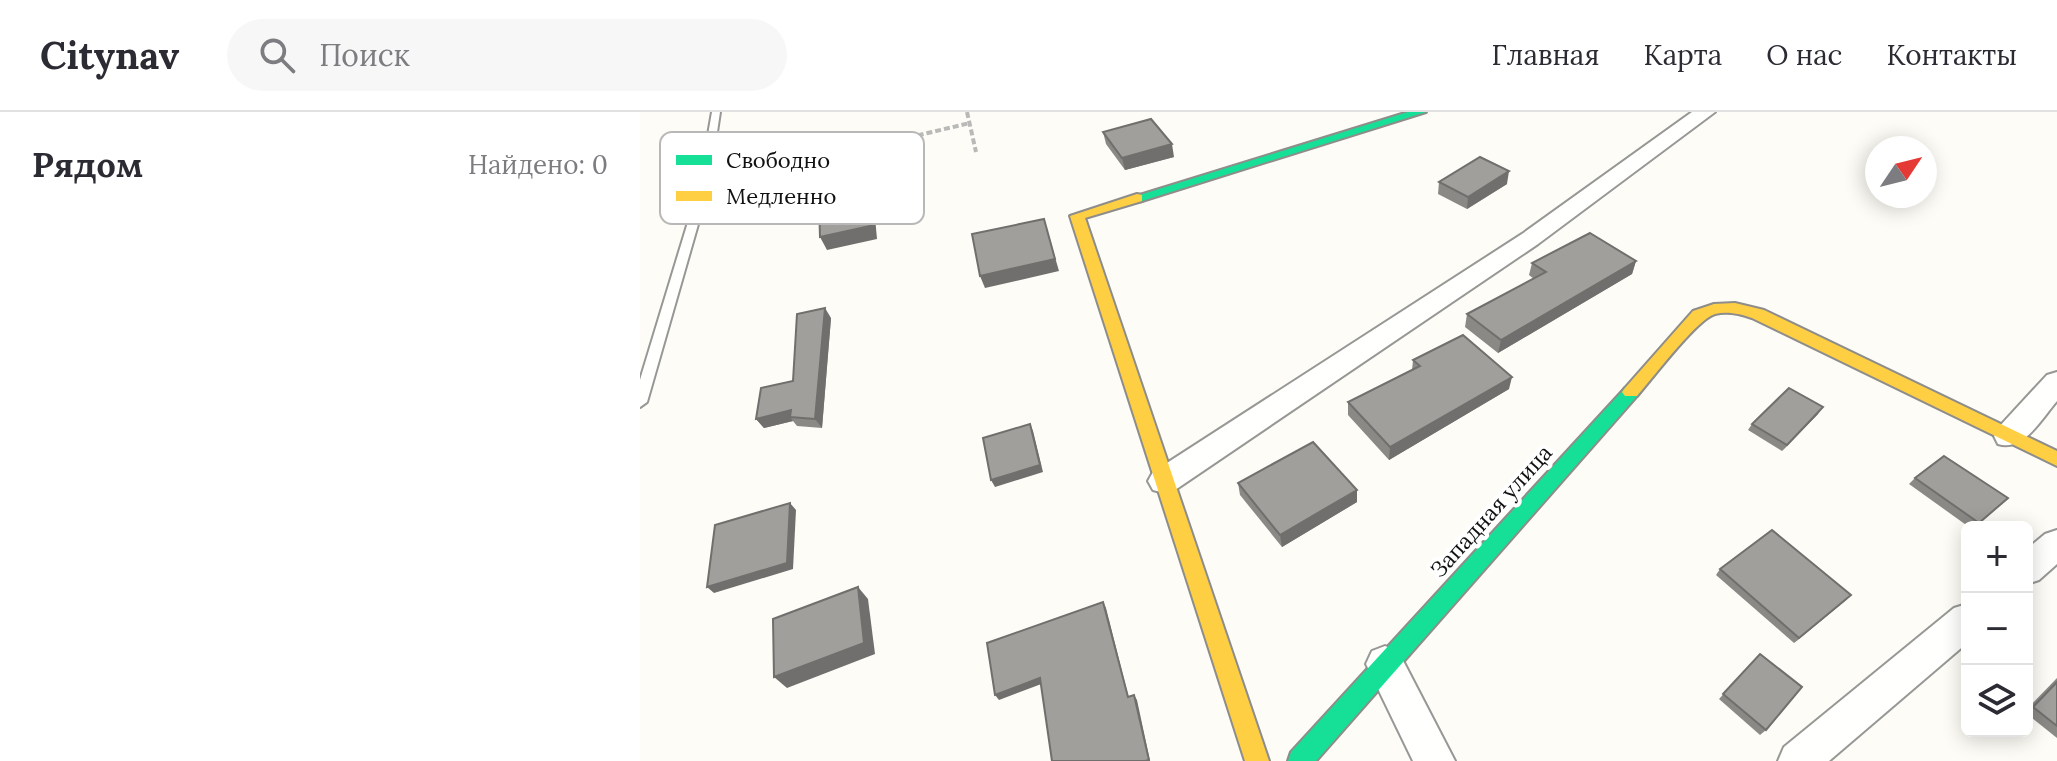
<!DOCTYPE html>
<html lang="ru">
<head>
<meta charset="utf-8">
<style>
  body { margin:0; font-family:Lora,serif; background:#f7f7f7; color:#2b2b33 }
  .controls { position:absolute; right:24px; bottom:24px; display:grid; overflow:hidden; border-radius:12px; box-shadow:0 4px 20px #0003 }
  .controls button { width:72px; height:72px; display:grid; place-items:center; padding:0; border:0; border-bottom:2px solid #e1e1e2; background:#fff; color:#2b2b33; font:40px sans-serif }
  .compass { position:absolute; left:1225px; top:24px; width:72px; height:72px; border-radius:50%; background:#fff; box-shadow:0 4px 20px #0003; rotate:55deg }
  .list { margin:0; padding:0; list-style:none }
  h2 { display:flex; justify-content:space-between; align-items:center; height:104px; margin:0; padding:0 32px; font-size:34px }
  h2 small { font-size:26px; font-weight:400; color:#7c7c81 }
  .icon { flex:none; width:44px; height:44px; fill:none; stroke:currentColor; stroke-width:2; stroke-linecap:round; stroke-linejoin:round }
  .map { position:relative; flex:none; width:1417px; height:649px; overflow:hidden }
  header { display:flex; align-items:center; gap:48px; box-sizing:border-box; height:112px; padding:0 40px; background:#fff; border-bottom:2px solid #e1e1e2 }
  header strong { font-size:38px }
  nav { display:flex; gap:44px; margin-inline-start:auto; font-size:28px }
  .search { width:560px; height:72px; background:#f7f7f7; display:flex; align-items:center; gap:20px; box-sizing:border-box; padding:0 28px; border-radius:44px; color:#7c7c81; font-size:30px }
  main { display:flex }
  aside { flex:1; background:#fff }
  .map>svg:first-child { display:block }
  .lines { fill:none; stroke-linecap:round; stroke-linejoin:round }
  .lane-casing { stroke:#979795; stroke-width:4 }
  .street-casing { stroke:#979795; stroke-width:4 }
  .fast-casing { stroke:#8e8d8b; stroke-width:4 }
  .slow-casing { stroke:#8e8d8b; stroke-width:4 }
  .path { stroke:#b9b9b8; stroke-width:4; stroke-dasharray:6 3; stroke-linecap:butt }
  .lane { fill:#fffffe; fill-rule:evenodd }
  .street { fill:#fffffe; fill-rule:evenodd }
  .fast { fill:#16e098; fill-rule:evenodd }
  .slow { fill:#ffcf43; fill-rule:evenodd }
  .wall { fill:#8a8986 }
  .shaded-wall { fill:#716f6d }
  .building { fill:#a19f9c; stroke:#716f6d; stroke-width:2 }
  .labels { text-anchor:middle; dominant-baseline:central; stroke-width:8; stroke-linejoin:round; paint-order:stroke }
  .street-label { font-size:22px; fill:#111; stroke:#fff }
  .key { fill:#fff; stroke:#b8b8b8; stroke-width:2 }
  .key-label { font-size:22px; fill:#111 }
</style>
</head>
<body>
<header>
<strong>Citynav</strong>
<div class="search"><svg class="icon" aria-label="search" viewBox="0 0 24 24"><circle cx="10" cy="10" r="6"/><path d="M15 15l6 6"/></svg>Поиск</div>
<nav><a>Главная</a><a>Карта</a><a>О нас</a><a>Контакты</a></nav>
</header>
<main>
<aside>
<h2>Рядом<small>Найдено: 0</small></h2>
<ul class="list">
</ul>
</aside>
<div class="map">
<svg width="1417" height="649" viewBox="0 0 1417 649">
  <rect width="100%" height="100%" fill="#fdfcf7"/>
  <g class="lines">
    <defs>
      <path id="lane" d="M 72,0 L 80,0 L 69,74 L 7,290 L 0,295 L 0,268 L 59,74 Z"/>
      <g id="street">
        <path d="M 1052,0 L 1075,0 L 898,132 L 535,378 L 524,381 L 513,378 L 508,369 L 513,360 L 882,122 Z"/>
        <path d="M 1417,260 L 1417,289 C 1402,306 1384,340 1358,332 L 1354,324 L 1358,316 L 1407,263 Z"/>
        <path d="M 1417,418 L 1417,452 L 1399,468 L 1387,472 L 1387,437 L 1405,422 Z"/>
        <path d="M 1327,492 L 1327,531 L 1189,649 L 1138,649 L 1144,635 L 1314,496 Z"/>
        <path d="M 745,534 L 758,539 L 815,649 L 773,649 L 726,552 L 732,539 Z"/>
      </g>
      <g id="fast">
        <path d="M 768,0 L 786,0 L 502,89 L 497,90 L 490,86 Z"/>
        <path d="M 991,274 L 997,276 L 1000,280 L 997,284 L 676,649 L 648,649 L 651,640 L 985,276 Z"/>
      </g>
      <g id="slow">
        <path d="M 497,82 L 502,83 L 502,89 L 445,106 L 629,649 L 605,649 L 430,104 Z"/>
        <path d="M 1095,191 L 1124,198 L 1417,339 L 1417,354 L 1112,206 C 1101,202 1087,199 1075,202 C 1057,207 1012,267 997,284 L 985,284 L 982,280 L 985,276 L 1053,199 L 1074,192 Z"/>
      </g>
    </defs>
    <use href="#lane" class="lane-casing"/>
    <use href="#street" class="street-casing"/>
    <use href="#fast" class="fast-casing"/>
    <use href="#slow" class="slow-casing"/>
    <g class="path">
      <path d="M 327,0 L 336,40"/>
      <path d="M 85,69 L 330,11"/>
    </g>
    <use href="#lane" class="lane"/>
    <use href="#street" class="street"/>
    <use href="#fast" class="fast"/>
    <use href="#slow" class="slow"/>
  </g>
  <g class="wall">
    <path d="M 463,20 L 534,45 L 485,58 L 466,32 Z"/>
    <path d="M 799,70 L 867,72 L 827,97 L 798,82 Z"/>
    <path d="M 996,149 L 992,162 L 858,241 L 825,215 L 827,202 L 894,167 L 889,163 L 892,151 Z"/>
    <path d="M 191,206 L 182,316 L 157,314 L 153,309 L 124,316 L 116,307 L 153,269 Z"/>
    <path d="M 773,248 L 869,277 L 749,348 L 708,303 L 708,290 L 772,258 Z"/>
    <path d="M 1178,302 L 1142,339 L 1108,318 L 1112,312 Z"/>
    <path d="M 1275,366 L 1368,386 L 1334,415 L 1329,415 L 1269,372 Z"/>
    <path d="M 598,371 L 717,390 L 642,435 L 600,383 Z"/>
    <path d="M 1080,457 L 1211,483 L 1154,531 L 1076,463 Z"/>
    <path d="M 1120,542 L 1126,618 L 1120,623 L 1079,587 Z"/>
    <path d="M 1417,566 L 1417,626 L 1387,602 L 1387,597 Z"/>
  </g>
  <g class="shaded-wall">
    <path d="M 532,32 L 534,45 L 485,58 L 482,46 Z"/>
    <path d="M 869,59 L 867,72 L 827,97 L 828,85 Z"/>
    <path d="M 227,81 L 234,94 L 237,127 L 187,138 L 180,125 Z"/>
    <path d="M 404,107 L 419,159 L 345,176 L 340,164 Z"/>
    <path d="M 996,149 L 992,162 L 858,241 L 861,228 Z"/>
    <path d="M 185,196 L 191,206 L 182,316 L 175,307 Z"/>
    <path d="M 872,265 L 869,277 L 749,348 L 750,335 Z"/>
    <path d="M 1183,295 L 1178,302 L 1142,339 L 1147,333 Z"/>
    <path d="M 151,298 L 150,305 L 153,309 L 124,316 L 116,307 Z"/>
    <path d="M 390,312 L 393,319 L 403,360 L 355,375 L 351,368 Z"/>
    <path d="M 717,378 L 717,390 L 642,435 L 640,423 Z"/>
    <path d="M 150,391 L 156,398 L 153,457 L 74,481 L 67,475 Z"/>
    <path d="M 218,475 L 228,487 L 235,542 L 147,576 L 134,565 Z"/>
    <path d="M 1211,483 L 1205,489 L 1154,531 L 1159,526 Z"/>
    <path d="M 463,490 L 466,496 L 490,591 L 488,585 Z"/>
    <path d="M 400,566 L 404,571 L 359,588 L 355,583 Z"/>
    <path d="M 494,583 L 497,588 L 510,649 L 505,649 Z"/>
  </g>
  <g class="building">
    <path d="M 511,7 L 532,32 L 482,46 L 463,20 Z"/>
    <path d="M 840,45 L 869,59 L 828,85 L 799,70 Z"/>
    <path d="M 227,81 L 230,114 L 180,125 L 179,92 Z"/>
    <path d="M 404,107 L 415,147 L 340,164 L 332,122 Z"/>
    <path d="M 950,121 L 996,149 L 861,228 L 827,202 L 906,160 L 892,151 Z"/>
    <path d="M 185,196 L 175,307 L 150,305 L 151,298 L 116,307 L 121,276 L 153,269 L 157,202 Z"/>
    <path d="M 823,223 L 872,265 L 750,335 L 708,290 L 780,254 L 773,248 Z"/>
    <path d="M 1149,276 L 1183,295 L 1147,333 L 1112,312 Z"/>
    <path d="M 390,312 L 400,353 L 351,368 L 343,326 Z"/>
    <path d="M 673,330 L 717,378 L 640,423 L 598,371 Z"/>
    <path d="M 1304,344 L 1368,386 L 1339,411 L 1275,366 Z"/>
    <path d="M 150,391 L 147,451 L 67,475 L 75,413 Z"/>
    <path d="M 1132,418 L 1211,483 L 1159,526 L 1080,457 Z"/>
    <path d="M 218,475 L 224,531 L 134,565 L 133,507 Z"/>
    <path d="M 463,490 L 488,585 L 494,583 L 509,648 L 505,649 L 412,649 L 400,566 L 355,583 L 347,531 Z"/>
    <path d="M 1120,542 L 1162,575 L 1126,618 L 1083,582 Z"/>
    <path d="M 1417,570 L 1417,614 L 1393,595 Z"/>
  </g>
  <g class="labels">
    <g class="street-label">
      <text transform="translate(851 399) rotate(-48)">Западная улица</text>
    </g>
  </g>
  <rect x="20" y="20" width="264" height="92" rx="12" class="key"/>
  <rect x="36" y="43" width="36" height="10" fill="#16e098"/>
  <rect x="36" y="79" width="36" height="10" fill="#ffcf43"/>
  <g class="key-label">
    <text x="86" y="56">Свободно</text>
    <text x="86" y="92">Медленно</text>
  </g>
</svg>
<div class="controls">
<button>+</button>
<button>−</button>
<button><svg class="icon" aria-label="layers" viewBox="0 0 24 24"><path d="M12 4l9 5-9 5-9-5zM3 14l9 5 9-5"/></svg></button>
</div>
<svg class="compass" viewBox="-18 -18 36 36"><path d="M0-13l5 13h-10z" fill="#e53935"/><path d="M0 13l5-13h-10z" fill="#7c7c81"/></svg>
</div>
</main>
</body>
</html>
